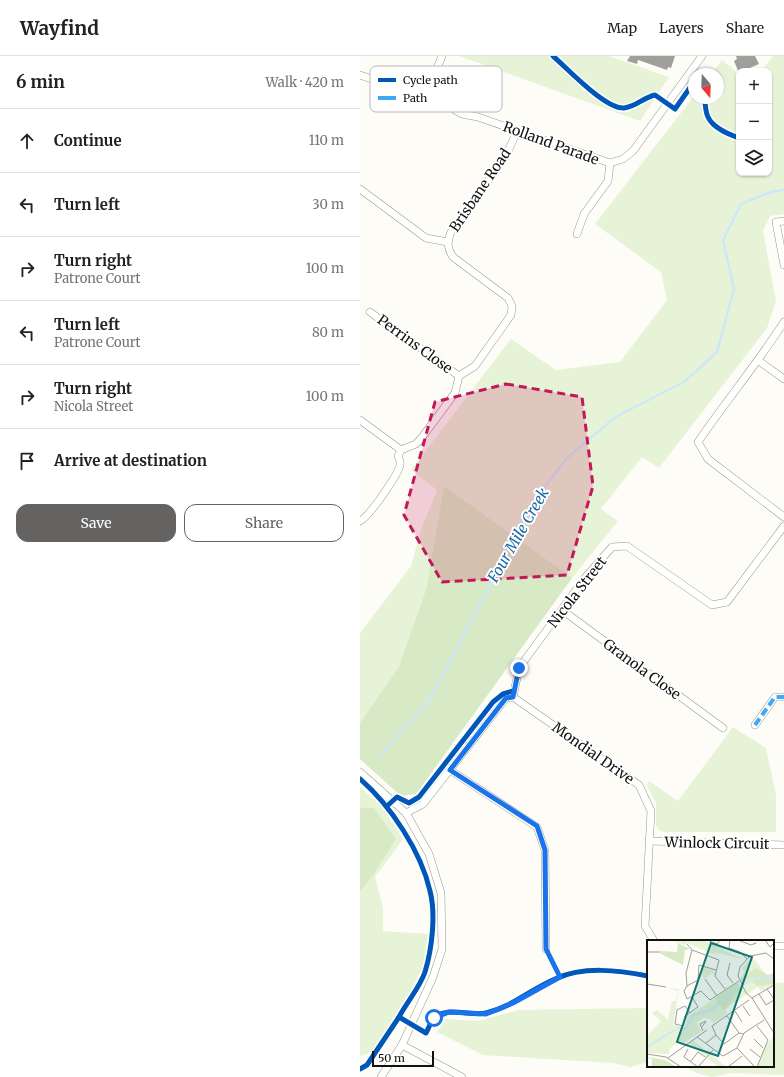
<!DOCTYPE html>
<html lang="en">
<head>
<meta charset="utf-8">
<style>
  body { margin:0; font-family:Merriweather,serif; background:#f6f6f6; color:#202124 }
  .controls { position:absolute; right:12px; top:12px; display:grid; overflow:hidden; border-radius:8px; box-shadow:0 1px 3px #0004 }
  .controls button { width:36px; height:36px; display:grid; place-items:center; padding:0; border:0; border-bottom:1px solid #e0e0e0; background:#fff; color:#202124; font:20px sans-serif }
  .compass { position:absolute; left:328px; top:12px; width:36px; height:36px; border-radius:50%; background:#fff; box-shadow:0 1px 3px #0004; rotate:161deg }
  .scale { position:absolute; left:12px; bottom:10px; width:62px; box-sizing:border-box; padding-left:4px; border:2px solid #111; border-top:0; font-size:11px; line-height:14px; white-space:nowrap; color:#111; -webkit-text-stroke:3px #fff; paint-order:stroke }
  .stop { position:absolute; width:12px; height:12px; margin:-9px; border:3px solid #1a73e8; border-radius:50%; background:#fff }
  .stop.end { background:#1a73e8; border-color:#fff; box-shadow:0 1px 4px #0008 }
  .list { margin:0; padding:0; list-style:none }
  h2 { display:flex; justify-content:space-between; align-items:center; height:52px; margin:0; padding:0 16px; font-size:17px }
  h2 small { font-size:13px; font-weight:400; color:#757577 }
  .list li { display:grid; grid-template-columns:26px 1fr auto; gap:12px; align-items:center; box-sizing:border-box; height:64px; padding:0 16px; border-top:1px solid #e0e0e0 }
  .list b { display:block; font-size:15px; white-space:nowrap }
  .list p { margin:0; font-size:13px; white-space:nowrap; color:#757577 }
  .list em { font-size:13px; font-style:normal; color:#757577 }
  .actions { display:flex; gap:8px; padding:12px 16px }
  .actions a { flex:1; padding:9px 0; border:1px solid #646362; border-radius:12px; text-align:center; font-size:14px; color:#646362 }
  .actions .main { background:#646362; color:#fff }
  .icon { flex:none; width:22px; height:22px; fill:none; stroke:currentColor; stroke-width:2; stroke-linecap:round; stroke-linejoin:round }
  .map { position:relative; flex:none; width:424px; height:1021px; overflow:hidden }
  header { display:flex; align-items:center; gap:24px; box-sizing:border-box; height:56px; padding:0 20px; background:#fff; border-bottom:1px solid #e0e0e0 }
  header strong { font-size:19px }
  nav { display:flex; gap:22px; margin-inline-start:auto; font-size:14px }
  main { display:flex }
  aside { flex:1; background:#fff }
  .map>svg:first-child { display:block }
  .green { fill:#e7f3d7 }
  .forest { fill:#d8eac5 }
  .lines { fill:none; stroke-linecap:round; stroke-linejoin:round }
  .stream { stroke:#cde8f7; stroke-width:2.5 }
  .building { fill:#a19f9c }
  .minor-casing { stroke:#979795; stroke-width:8 }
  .minor { stroke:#fffffe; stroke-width:7 }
  .quiet { stroke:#3fa9f5; stroke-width:4; stroke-dasharray:8 4; stroke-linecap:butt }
  .cycleway-casing { stroke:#fff; stroke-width:8 }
  .cycleway { stroke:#0057b8; stroke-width:5 }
  .route { stroke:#1a73e8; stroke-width:5 }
  .marked { fill:#c2185b; fill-opacity:0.2; stroke:#c2185b; stroke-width:3; stroke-dasharray:8 5; stroke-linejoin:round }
  .labels { text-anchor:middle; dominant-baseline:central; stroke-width:4; stroke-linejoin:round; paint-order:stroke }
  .street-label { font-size:14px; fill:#111; stroke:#fff }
  .water-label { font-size:15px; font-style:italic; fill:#1768a6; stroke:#fff }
  .inset-river { fill:none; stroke:#cde8f7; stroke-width:2 }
  .inset-road { fill:none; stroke:#9f9e9b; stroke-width:1 }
  .view { fill:#0f766e; fill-opacity:0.15; stroke:#0f766e; stroke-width:2 }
  .inset-edge { fill:none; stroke:#111; stroke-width:2 }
  .key { fill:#fff; stroke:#b8b8b8; stroke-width:1 }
  .key-label { font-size:11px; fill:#111 }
</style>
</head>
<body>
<header>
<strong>Wayfind</strong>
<nav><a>Map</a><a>Layers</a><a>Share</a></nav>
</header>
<main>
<aside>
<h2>6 min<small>Walk · 420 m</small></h2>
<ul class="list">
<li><svg class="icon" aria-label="ahead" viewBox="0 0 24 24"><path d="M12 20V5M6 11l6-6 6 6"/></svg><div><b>Continue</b></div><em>110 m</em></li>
<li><svg class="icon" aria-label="left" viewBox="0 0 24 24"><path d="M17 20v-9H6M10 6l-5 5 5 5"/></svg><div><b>Turn left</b></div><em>30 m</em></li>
<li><svg class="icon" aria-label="right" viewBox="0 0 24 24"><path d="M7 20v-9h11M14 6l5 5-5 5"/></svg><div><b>Turn right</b><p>Patrone Court</p></div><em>100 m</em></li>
<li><svg class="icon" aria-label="left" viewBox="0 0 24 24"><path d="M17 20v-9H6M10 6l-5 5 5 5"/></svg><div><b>Turn left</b><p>Patrone Court</p></div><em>80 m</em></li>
<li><svg class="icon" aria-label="right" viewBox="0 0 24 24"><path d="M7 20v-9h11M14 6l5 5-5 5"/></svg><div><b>Turn right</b><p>Nicola Street</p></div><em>100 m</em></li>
<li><svg class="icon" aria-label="arrive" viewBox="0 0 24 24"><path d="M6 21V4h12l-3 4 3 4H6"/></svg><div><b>Arrive at destination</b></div></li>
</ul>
<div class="actions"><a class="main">Save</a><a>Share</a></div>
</aside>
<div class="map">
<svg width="424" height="1021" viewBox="0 0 424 1021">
  <rect width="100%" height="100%" fill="#fdfcf7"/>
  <g class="green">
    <path d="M 99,0 L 249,0 L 309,21 L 280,65 Z"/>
    <path d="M 413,0 L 424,0 L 424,158 L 410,160 L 403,175 L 416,245 L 407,272 L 299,412 L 282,401 L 241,453 L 258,465 L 212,522 L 56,738 L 41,740 L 0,703 L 0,577 L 51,510 L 62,471 L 77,434 L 51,414 L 151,283 L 196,314 L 260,306 L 307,244 L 301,216 L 235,168 L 334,40 L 334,42 L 358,42 L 358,18 L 351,18 L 362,4 L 379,18 L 379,117 L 409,117 L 409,15 L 401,15 Z"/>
    <path d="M 373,671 L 406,692 L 416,739 L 416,776 L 304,776 L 299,774 L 296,770 L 296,747 L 287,730 L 289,725 L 318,745 Z"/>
    <path d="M 0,731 L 22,751 L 43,783 L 15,821 L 23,852 L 23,875 L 68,878 L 63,910 L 52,933 L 11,997 L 0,1000 Z"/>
    <path d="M 413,926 L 424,927 L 424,1019 L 371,1017 L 353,1021 L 339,1018 L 322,1010 L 413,1010 Z"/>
    <path d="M 288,952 L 288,1006 L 270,1011 L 253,1007 L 123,999 L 77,976 L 86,963 L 118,965 L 158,954 Z"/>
  </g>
  <g class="forest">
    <path d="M 84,430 L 212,522 L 56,738 L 41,740 L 0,703 L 0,667 L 39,611 L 67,531 Z"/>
    <path d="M 0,752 L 14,752 L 36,783 L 13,819 L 0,835 Z"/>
  </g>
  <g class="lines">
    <path class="stream" d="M 20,700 L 61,654 L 75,634 L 174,445 L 208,401 L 257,360 L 324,326 L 357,296 L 374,233 L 363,184 L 381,148 L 411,136 L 424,134"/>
  </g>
  <g class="building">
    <path d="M 270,0 L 315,0 L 311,12 L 308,11 L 307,14 L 278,4 L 277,8 L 267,5 Z"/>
    <path d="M 376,0 L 395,0 L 399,8 L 383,15 L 379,15 L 379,17 L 374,5 L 377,3 Z"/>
  </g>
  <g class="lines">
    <defs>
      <g id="minor">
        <path d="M 0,19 L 41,33 L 68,34 L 95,54 L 102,58 L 118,61 L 250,107 L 263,103 L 273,95 L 342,0"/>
        <path d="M 68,34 L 82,0"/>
        <path d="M 0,133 L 66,182 L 88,186"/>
        <path d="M 424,165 L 416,166 L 424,209"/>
        <path d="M 217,178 L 224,158 L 248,125 L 250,107"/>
        <path d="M 10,256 L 99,320"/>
        <path d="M 424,266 C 397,308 366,345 338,386 L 348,403 L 424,461"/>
        <path d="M 399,305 L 424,323"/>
        <path d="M 0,364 L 41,394"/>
        <path d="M 0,465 C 9,461 38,419 40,409 C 41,406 39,403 38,400 L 41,394 L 56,388 L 63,380 L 95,337 L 99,320 L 115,310 L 151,259 L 152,250 L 148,242 L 93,201 C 87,192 87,186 91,176 L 146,100 L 157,75"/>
        <path d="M 202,554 L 363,672"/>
        <path d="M 153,641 L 279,729 L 291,755 L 285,870 L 294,885"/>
        <path d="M 395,669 L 415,641 L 424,641"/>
        <path d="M 90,714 L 177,771 L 185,794 L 186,893"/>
        <path d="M 0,716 L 46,757 L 69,798 L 81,837 L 82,893 L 73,921 L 42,989 L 21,1021"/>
        <path d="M 46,757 L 63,748 L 146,642 L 153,641 L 159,612 L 224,523 L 252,491 L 267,490 L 352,549 L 367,546 L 424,470"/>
        <path d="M 289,785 L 424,789"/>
        <path d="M 413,890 L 424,890"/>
        <path d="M 42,989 L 102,1021"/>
      </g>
    </defs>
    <use href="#minor" class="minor-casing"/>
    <use href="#minor" class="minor"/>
    <path class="quiet" d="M 395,669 L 415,641 L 424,641"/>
    <defs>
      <g id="cycleway">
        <path d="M 193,0 C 208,13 245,53 264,52 C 276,51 284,41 295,39 L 315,53 L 334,26"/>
        <path d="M 344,42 C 346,48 345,55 348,61 C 353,72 368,78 379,82"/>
        <path d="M 0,723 C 30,749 61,795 70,835 C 76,858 72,893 65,916 C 60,931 47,946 39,961"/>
        <path d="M 27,750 L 37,741 L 49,747 L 59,741 L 133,646 L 143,638 L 153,635"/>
        <path d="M 0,1013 L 7,1009 L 39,961 L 66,977 C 69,972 70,967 73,963 C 85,949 112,961 126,957 C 152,951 171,933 195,923 C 223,910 258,914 288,920"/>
      </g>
    </defs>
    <use href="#cycleway" class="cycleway-casing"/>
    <use href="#cycleway" class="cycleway"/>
  </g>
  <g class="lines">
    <path class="route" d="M 74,962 L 89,956 L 126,958 L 153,947 L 200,921 L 186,893 L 185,794 L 177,770 L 90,714 L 146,642 L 153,641 L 159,612"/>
  </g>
  <path class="marked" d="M 146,328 L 222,341 L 233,430 L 207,519 L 82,526 L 44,459 L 75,346 Z"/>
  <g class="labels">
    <g class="street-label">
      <text transform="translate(191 87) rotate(20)">Rolland Parade</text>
      <text transform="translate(120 134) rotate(-56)">Brisbane Road</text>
      <text transform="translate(55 288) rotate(36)">Perrins Close</text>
      <text transform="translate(217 536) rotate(-52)">Nicola Street</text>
      <text transform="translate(282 613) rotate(36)">Granola Close</text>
      <text transform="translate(233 697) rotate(35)">Mondial Drive</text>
      <text transform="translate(357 787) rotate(1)">Winlock Circuit</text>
    </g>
    <g class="water-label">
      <text transform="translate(158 479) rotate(-60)">Four Mile Creek</text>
    </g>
  </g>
  <g transform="translate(287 884)">
    <rect width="127" height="127" fill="#fdfcf7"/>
    <path d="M 23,0 L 56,0 L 96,19 L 70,13 L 66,14 L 40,3 L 38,5 ZM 103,19 L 107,19 L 121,37 L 127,35 L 127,45 L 114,51 L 111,47 L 100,54 L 83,65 L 78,71 L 80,74 L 66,83 L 63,79 L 56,78 L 50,82 L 54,92 L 36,103 L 33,101 L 23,108 L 22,114 L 0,113 L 0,95 L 14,81 L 5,73 L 10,70 L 21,80 L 25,61 L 29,61 L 31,51 L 22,48 L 32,49 L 26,85 L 37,87 L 41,76 L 92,43 L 97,48 L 93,39 L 98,31 L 94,29 ZM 57,27 L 68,31 L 68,36 L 65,33 L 57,39 L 55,35 ZM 127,96 L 127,127 L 111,127 L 117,108 ZM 46,100 L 79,127 L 71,127 L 42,103 Z" fill="#e7f3d7"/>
    <path d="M 31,3 L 43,9 L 38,10 L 36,25 L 14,14 L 15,11 L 30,12 ZM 108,28 L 121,35 L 127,33 L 127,44 L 110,46 L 105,41 L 107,40 L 106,37 L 95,43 L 94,39 ZM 90,43 L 95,50 L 88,55 L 77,71 L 68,58 ZM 0,117 L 18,120 L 29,127 L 5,127 L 5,119 Z" fill="#d8eac5"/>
    <path class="inset-river" d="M 96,45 L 108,38 L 127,38M 30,88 L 39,89 L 46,75 L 64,70 L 92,47M 0,107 L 29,89"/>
    <path class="inset-road" d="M 60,0 L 70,4 L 73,0M 83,0 L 82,8 L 93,12 L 100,19M 91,0 L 104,5 L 109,3 L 107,4M 118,0 L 123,7 L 127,3M 40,4 L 45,10 L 72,20 L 68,36 L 78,49M 45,10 L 39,33 L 40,46 L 51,40 L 52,25 L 69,30M 0,12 L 14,12M 127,19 L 119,13 L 103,16 L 93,27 L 91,36 L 99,53 L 105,58 L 127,93M 83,23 L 80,35 L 86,43M 58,39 L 70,56M 0,44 L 19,47M 40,46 L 37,51 L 40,59 L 54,51 L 63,60 L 92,41M 120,49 L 127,59M 112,54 L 119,65 L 127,60M 105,58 L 127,45M 96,66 L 103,76M 88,71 L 95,82M 43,73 L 38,66 L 30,70 L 28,84 L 36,86 L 38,76 L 51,67 L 45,57M 80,76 L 92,93 L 97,94M 110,86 L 121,100 L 110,127M 55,87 L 59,81 L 53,84 L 56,91M 69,95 L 77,104 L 92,93M 50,97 L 76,116 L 90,108 L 97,93 L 117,80M 107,99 L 116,108M 59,103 L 69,95 L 65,86 L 102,60M 90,108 L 108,127M 41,109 L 37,117 L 51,127 L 66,110M 103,109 L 113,117M 0,114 L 19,117 L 34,127M 21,118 L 60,90M 44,121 L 51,112 L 58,117M 81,127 L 95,116"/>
    <path class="view" d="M 64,3 L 105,17 L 71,116 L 30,102 Z"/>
    <rect width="127" height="127" class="inset-edge"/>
  </g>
  <rect x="10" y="10" width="132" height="46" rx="6" class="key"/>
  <rect x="18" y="22" width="18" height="4" fill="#0057b8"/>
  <rect x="18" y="40" width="18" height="4" fill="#3fa9f5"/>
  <g class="key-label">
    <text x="43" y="28">Cycle path</text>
    <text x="43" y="46">Path</text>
  </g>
</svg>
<div class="controls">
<button>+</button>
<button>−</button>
<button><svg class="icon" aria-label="layers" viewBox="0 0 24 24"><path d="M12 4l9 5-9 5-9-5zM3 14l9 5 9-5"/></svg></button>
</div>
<svg class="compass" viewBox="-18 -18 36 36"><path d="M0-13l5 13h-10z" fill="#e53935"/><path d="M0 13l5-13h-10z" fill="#757577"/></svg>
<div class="scale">50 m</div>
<div class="stop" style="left:74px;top:962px"></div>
<div class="stop end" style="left:159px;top:612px"></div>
</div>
</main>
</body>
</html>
